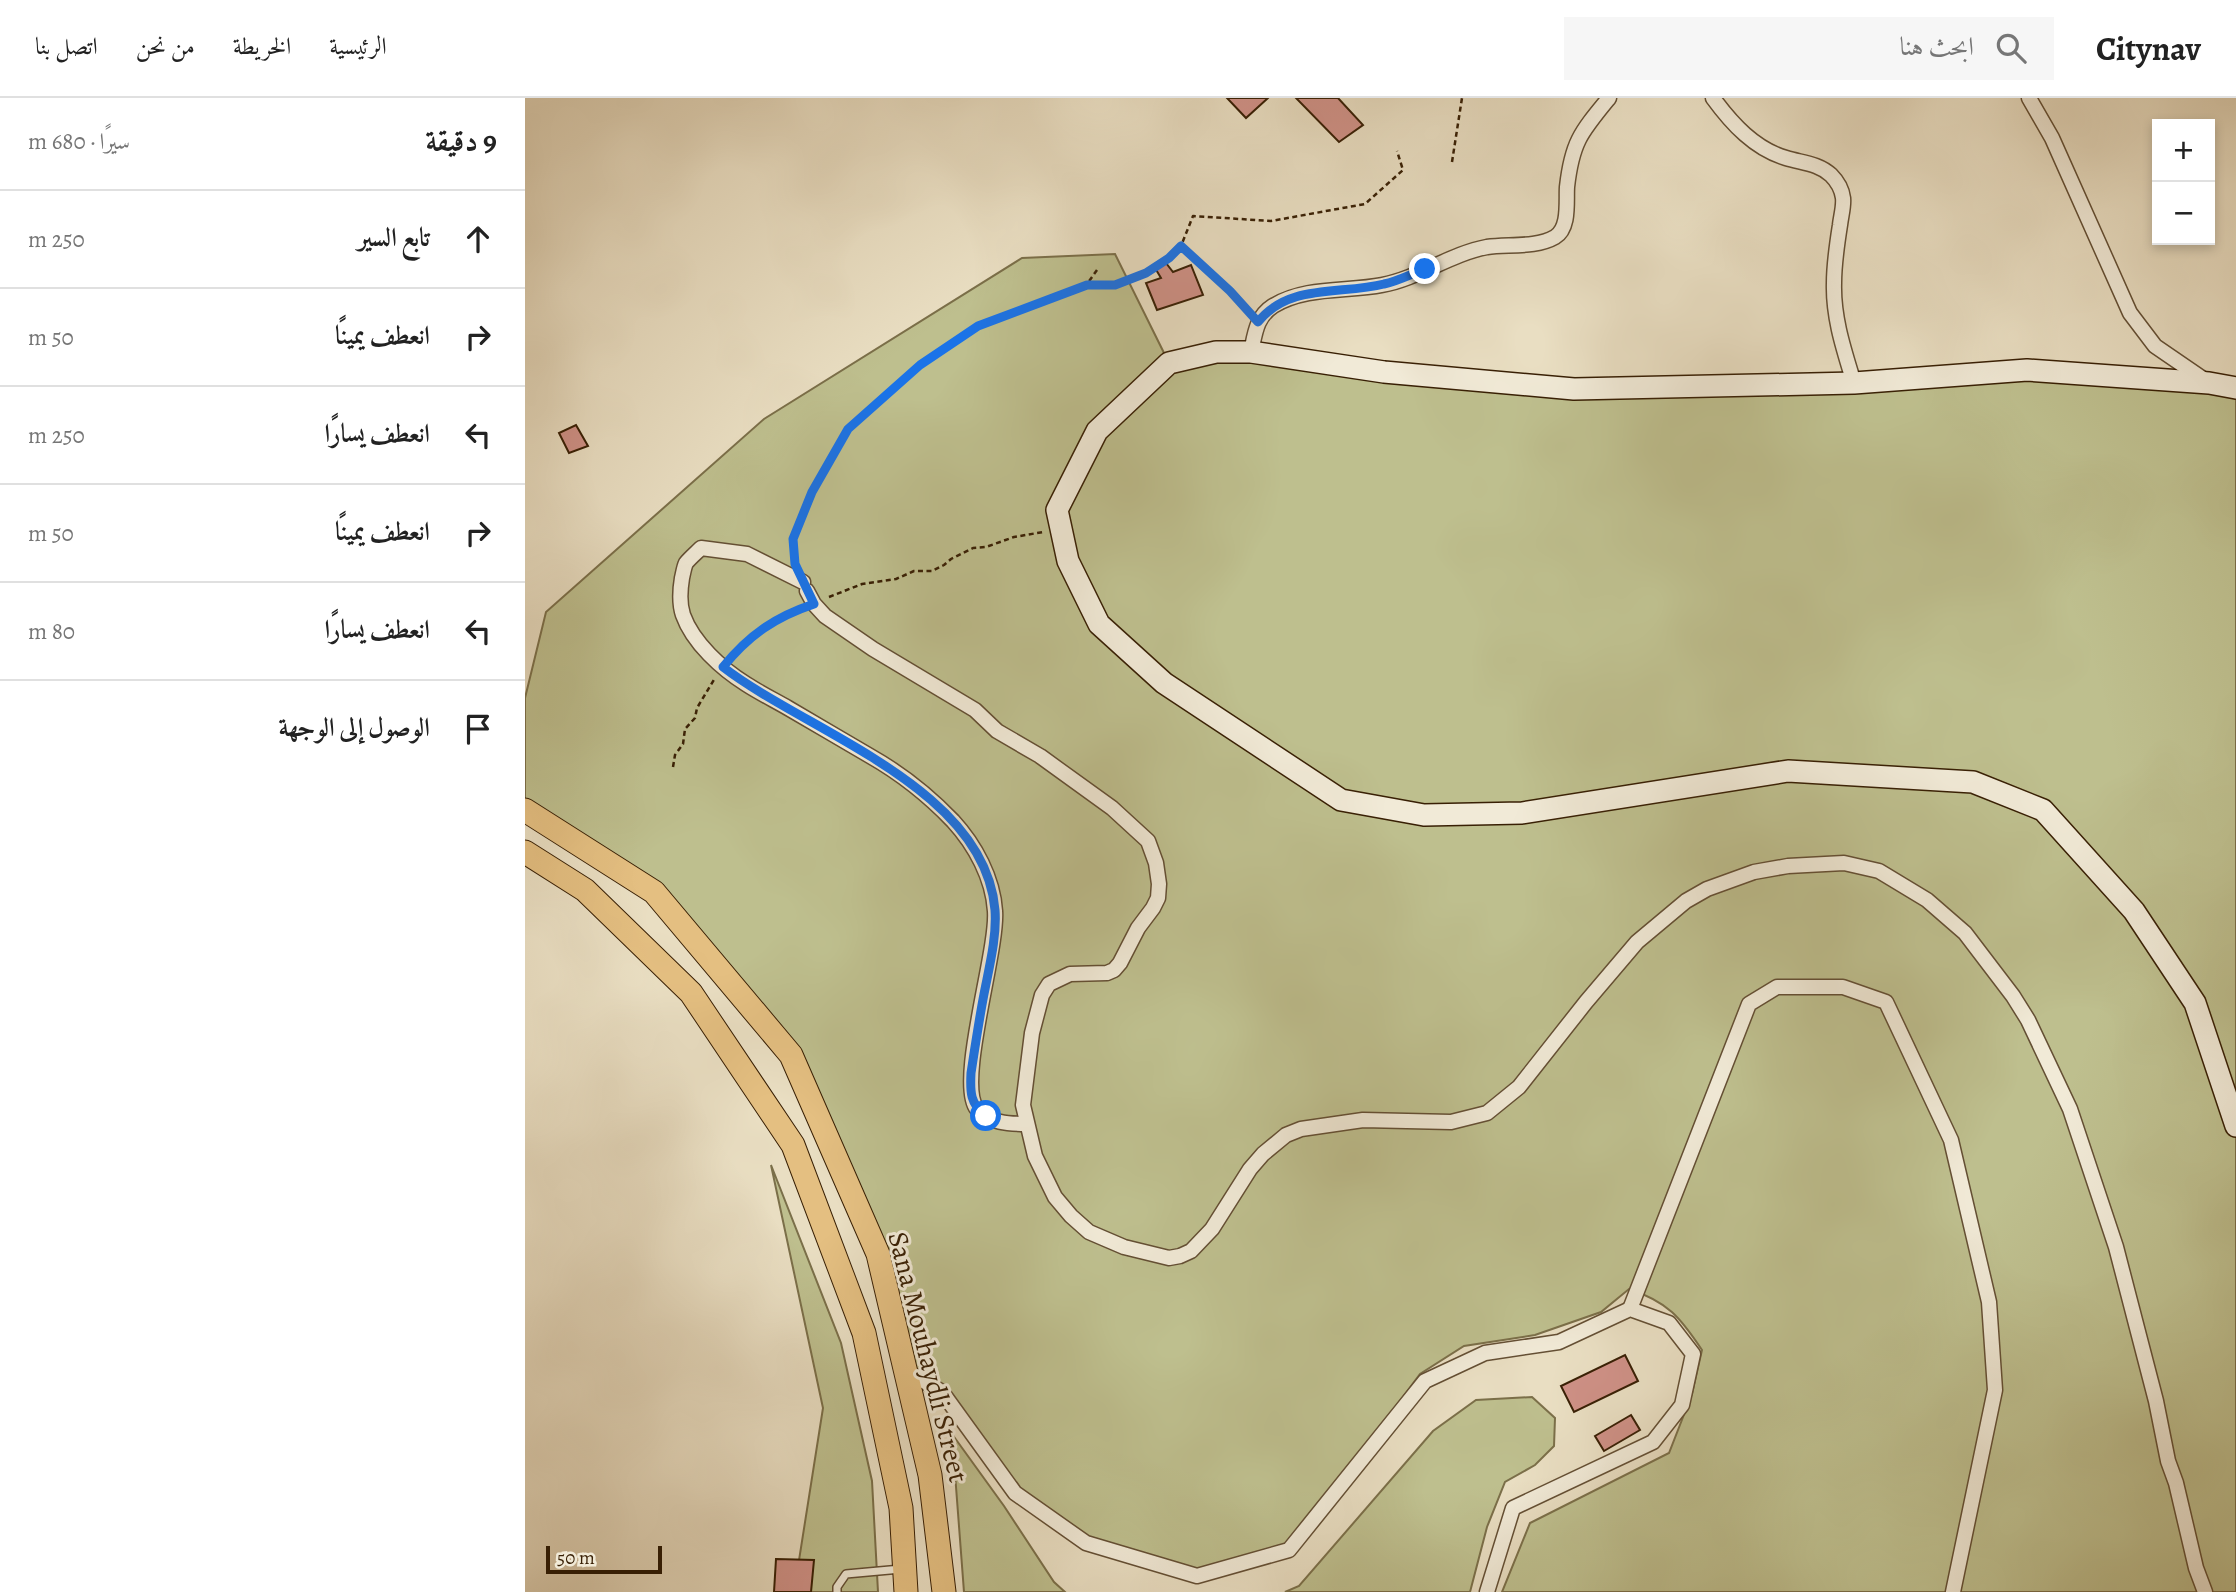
<!DOCTYPE html>
<html lang="ar">
<head>
<meta charset="utf-8">
<style>
  body { margin:0; font-family:Alegreya,Amiri,serif; background:#f6f6f6; color:#222; direction:rtl }
  .controls { position:absolute; right:21px; top:21px; display:grid; overflow:hidden; border-radius:0px; box-shadow:0 4px 10px #0003 }
  .controls button { width:63px; height:63px; display:grid; place-items:center; padding:0; border:0; border-bottom:2px solid #e0e0e0; background:#fff; color:#222; font:35px sans-serif }
  .scale { position:absolute; left:21px; bottom:18px; width:116px; box-sizing:border-box; padding-left:7px; border:4px solid #381f04; border-top:0; font-size:19px; line-height:24px; white-space:nowrap; color:#381f04; -webkit-text-stroke:5px #f1ead7; paint-order:stroke }
  .stop { position:absolute; width:21px; height:21px; margin:-16px; border:5px solid #1a73e8; border-radius:50%; background:#fff }
  .stop.end { background:#1a73e8; border-color:#fff; box-shadow:0 2px 7px #0008 }
  .list { margin:0; padding:0; list-style:none }
  h2 { display:flex; justify-content:space-between; align-items:center; height:91px; margin:0; padding:0 28px; font-size:30px }
  h2 small { font-size:23px; font-weight:400; color:#767676 }
  .list li { display:grid; grid-template-columns:46px 1fr auto; gap:21px; align-items:center; box-sizing:border-box; height:98px; padding:0 28px; border-top:2px solid #e0e0e0 }
  .list b { display:block; font-size:26px; white-space:nowrap }
  .list em { font-size:23px; font-style:normal; color:#767676 }
  .icon { flex:none; width:38px; height:38px; fill:none; stroke:currentColor; stroke-width:2; stroke-linecap:round; stroke-linejoin:round }
  .map { position:relative; flex:none; width:1711px; height:1494px; overflow:hidden; direction:ltr }
  header { display:flex; align-items:center; gap:42px; box-sizing:border-box; height:98px; padding:0 35px; background:#fff; border-bottom:2px solid #e0e0e0 }
  header strong { font-size:33px }
  nav { display:flex; gap:38px; margin-inline-start:auto; font-size:24px }
  .search { width:490px; height:63px; background:#f6f6f6; display:flex; align-items:center; gap:18px; box-sizing:border-box; padding:0 24px; border-radius:0px; color:#767676; font-size:26px }
  main { display:flex }
  aside { flex:1; background:#fff }
  .map>svg:first-child { display:block }
  .green { fill:#bebf8e; stroke:#7b6f49; stroke-width:2 }
  .building { fill:#cf9187; stroke:#381f04; stroke-width:2 }
  .lines { fill:none; stroke-linecap:round; stroke-linejoin:round }
  .lane-casing { stroke:#644f34; stroke-width:10 }
  .street-casing { stroke:#644f34; stroke-width:17 }
  .secondary-casing { stroke:#381f04; stroke-width:24 }
  .primary-casing { stroke:#381f04; stroke-width:25 }
  .path { stroke:#381f04; stroke-width:2.5; stroke-dasharray:5 3.5; stroke-linecap:butt }
  .lane { stroke:#f1ead7; stroke-width:7 }
  .street { stroke:#f1ead7; stroke-width:14 }
  .secondary { stroke:#f1ead7; stroke-width:21 }
  .primary { stroke:#e4bf81; stroke-width:23 }
  .route { stroke:#1a73e8; stroke-width:9 }
  .labels { text-anchor:middle; dominant-baseline:central; stroke-width:6; stroke-linejoin:round; paint-order:stroke }
  .street-label { font-size:28px; fill:#381f04; stroke:#f1ead7 }
</style>
</head>
<body>
<header>
<strong>Citynav</strong>
<div class="search"><svg class="icon" aria-label="search" viewBox="0 0 24 24"><circle cx="10" cy="10" r="6"/><path d="M15 15l6 6"/></svg>ابحث هنا</div>
<nav><a>الرئيسية</a><a>الخريطة</a><a>من نحن</a><a>اتصل بنا</a></nav>
</header>
<main>
<div class="map">
<svg width="1711" height="1494" viewBox="0 0 1711 1494">
  <rect width="100%" height="100%" fill="#e9dec2"/>
  <filter id="stains"><feTurbulence type="fractalNoise" baseFrequency=".00286" numOctaves="4"/><feColorMatrix values="0 0 0 0 .2 0 0 0 0 .09 0 0 0 0 .02 0 0 0 .5 -.17"/></filter>
  <radialGradient id="worn" r=".72"><stop offset=".6" stop-color="#630" stop-opacity="0"/><stop offset="1" stop-color="#630" stop-opacity=".3"/></radialGradient>
  <g class="green">
    <path d="M 590,156 L 644,265 L 678,257 L 1049,291 L 1502,272 L 1711,290 L 1711,1494 L 977,1494 L 1005,1425 L 1144,1355 L 1167,1296 L 1177,1252 C 1155,1219 1143,1204 1104,1191 L 1076,1214 L 1010,1237 L 939,1248 L 895,1276 L 764,1452 L 672,1478 L 561,1445 L 490,1395 L 417,1294 L 380,1272 L 341,1129 L 266,957 L 129,794 L 0,712 L 0,600 L 21,514 L 239,321 L 497,160 Z"/>
    <path d="M 246,1067 L 316,1245 L 347,1383 L 353,1494 L 269,1494 L 298,1310 Z"/>
    <path d="M 1007,1299 L 1030,1320 L 1029,1348 L 1010,1367 L 980,1384 L 962,1429 L 945,1494 L 760,1494 L 774,1488 L 908,1333 L 951,1302 Z"/>
    <path d="M 427,1336 L 479,1408 L 529,1484 L 540,1494 L 439,1494 Z"/>
  </g>
  <g class="building">
    <path d="M 702,0 L 743,0 L 721,20 Z"/>
    <path d="M 771,0 L 813,0 L 838,27 L 814,44 Z"/>
    <path d="M 641,165 L 648,174 L 666,167 L 678,197 L 632,212 L 621,185 L 636,180 L 630,170 Z"/>
    <path d="M 51,327 L 63,348 L 44,355 L 34,335 Z"/>
    <path d="M 1100,1257 L 1113,1283 L 1049,1314 L 1036,1288 Z"/>
    <path d="M 1106,1317 L 1115,1332 L 1079,1353 L 1070,1338 Z"/>
    <path d="M 251,1461 L 289,1462 L 286,1494 L 249,1494 Z"/>
  </g>
  <g class="lines">
    <defs>
      <path id="lane" d="M 312,1494 L 312,1489 L 321,1476 L 376,1471"/>
      <g id="street">
        <path d="M 1188,0 C 1207,26 1230,51 1261,60 C 1277,65 1293,65 1306,77 C 1312,83 1317,92 1318,100 C 1319,108 1316,118 1315,127 C 1312,146 1309,166 1309,185 C 1308,220 1319,252 1329,285"/>
        <path d="M 1504,0 L 1527,40 L 1605,215 L 1630,248 L 1684,285"/>
        <path d="M 726,254 C 730,236 731,219 748,208 C 781,188 822,194 857,187 C 894,180 925,156 962,149 C 983,146 1011,150 1030,139 C 1045,130 1041,103 1042,89 C 1047,44 1056,34 1084,0"/>
        <path d="M 278,484 L 222,456 L 176,450 C 171,455 165,460 161,465 C 159,469 158,476 157,480 C 155,492 154,505 158,517 C 168,545 197,571 221,586 C 235,595 249,602 263,610 C 290,626 318,642 345,658 C 375,675 404,698 428,723 C 450,747 468,780 470,813 C 473,853 431,985 452,1011 C 464,1025 484,1026 501,1026"/>
        <path d="M 282,493 L 289,506 L 300,518 L 348,551 L 450,612 L 472,633 L 515,658 L 587,710 L 623,743 L 631,765 L 634,786 L 633,800 L 628,810 L 613,830 L 595,865 L 589,872 L 582,875 L 545,876 L 524,886 L 517,897 L 507,935 L 498,1007 L 510,1058 L 530,1099 L 546,1118 L 564,1134 L 599,1149 L 644,1160 L 655,1158 L 666,1153 L 687,1131 L 725,1071 L 738,1056 L 761,1037 L 776,1031 L 838,1022 L 926,1024 L 962,1015 L 994,989 L 1061,904 L 1112,844 L 1161,803 L 1182,791 L 1229,774 L 1263,768 L 1319,765 L 1354,773 L 1402,802 L 1440,835 L 1488,898 L 1503,922 L 1545,1011 L 1591,1149 L 1631,1303 L 1643,1363 L 1651,1385 L 1671,1470 L 1680,1494"/>
        <path d="M 1105,1211 L 1224,906 L 1252,889 L 1318,889 L 1361,904 L 1426,1042 L 1464,1204 L 1470,1292 L 1428,1494"/>
        <path d="M 380,1272 L 417,1294 L 490,1395 L 561,1445 L 672,1478 L 764,1452 L 900,1283 L 960,1255 L 1034,1244 L 1105,1211 L 1144,1225 L 1168,1256 L 1157,1307 L 1128,1344 L 988,1410 L 962,1494"/>
      </g>
      <path id="secondary" d="M 1711,290 L 1684,285 L 1502,272 L 1329,285 L 1049,291 L 859,274 L 726,254 L 691,254 L 644,265 L 572,333 L 532,412 L 543,463 L 574,526 L 639,585 L 816,702 L 899,717 L 997,715 L 1263,673 L 1448,684 L 1518,712 L 1609,813 L 1670,905 L 1711,1028"/>
      <g id="primary">
        <path d="M 0,712 L 129,794 L 266,957 L 353,1156 L 405,1377 L 419,1494"/>
        <path d="M 0,754 L 60,792 L 166,895 L 268,1047 L 339,1235 L 376,1410 L 381,1494"/>
      </g>
    </defs>
    <use href="#lane" class="lane-casing"/>
    <use href="#street" class="street-casing"/>
    <use href="#secondary" class="secondary-casing"/>
    <use href="#primary" class="primary-casing"/>
    <g class="path">
      <path d="M 927,64 L 937,0"/>
      <path d="M 656,148 L 724,214"/>
      <path d="M 572,172 L 562,186 L 590,187 L 621,175 L 644,160 L 656,148 L 668,118 L 746,123 L 840,106 L 878,72 L 872,53"/>
      <path d="M 270,462 L 268,441 L 287,394 L 323,331 L 395,267 L 453,228 L 562,186"/>
      <path d="M 304,499 L 337,486 L 371,481 L 389,473 L 407,473 L 419,467 L 426,461 L 448,450 L 461,449 L 489,439 L 518,434"/>
      <path d="M 207,558 L 241,527 L 275,511"/>
      <path d="M 148,669 L 150,657 L 158,646 L 160,631 L 170,620 L 172,610 L 190,580"/>
    </g>
    <use href="#lane" class="lane"/>
    <use href="#street" class="street"/>
    <use href="#secondary" class="secondary"/>
    <use href="#primary" class="primary"/>
  </g>
  <g class="lines">
    <path class="route" d="M 461,1018 C 445,1006 445,994 446,975 C 450,949 454,922 459,896 C 464,870 472,839 470,812 C 460,689 282,634 198,569 C 224,537 250,519 289,506 L 270,466 L 268,441 L 287,394 L 323,331 L 395,267 L 453,228 L 562,187 L 590,187 L 621,175 L 644,160 L 656,148 L 705,193 L 733,224 C 764,185 816,197 859,186 C 873,183 886,176 900,171"/>
  </g>
  <g class="labels">
    <g class="street-label">
      <text transform="translate(403 1259) rotate(76)">Sana Mouhaydli Street</text>
    </g>
  </g>
  <rect width="100%" height="100%" filter="url(#stains)"/>
  <rect width="100%" height="100%" fill="url(#worn)"/>
</svg>
<div class="controls">
<button>+</button>
<button>−</button>
</div>
<div class="scale">50 m</div>
<div class="stop" style="left:461px;top:1018px"></div>
<div class="stop end" style="left:900px;top:171px"></div>
</div>
<aside>
<h2>9 دقيقة<small>سيرًا · 680 m</small></h2>
<ul class="list">
<li><svg class="icon" aria-label="ahead" viewBox="0 0 24 24"><path d="M12 20V5M6 11l6-6 6 6"/></svg><div><b>تابع السير</b></div><em>250 m</em></li>
<li><svg class="icon" aria-label="right" viewBox="0 0 24 24"><path d="M7 20v-9h11M14 6l5 5-5 5"/></svg><div><b>انعطف يمينًا</b></div><em>50 m</em></li>
<li><svg class="icon" aria-label="left" viewBox="0 0 24 24"><path d="M17 20v-9H6M10 6l-5 5 5 5"/></svg><div><b>انعطف يسارًا</b></div><em>250 m</em></li>
<li><svg class="icon" aria-label="right" viewBox="0 0 24 24"><path d="M7 20v-9h11M14 6l5 5-5 5"/></svg><div><b>انعطف يمينًا</b></div><em>50 m</em></li>
<li><svg class="icon" aria-label="left" viewBox="0 0 24 24"><path d="M17 20v-9H6M10 6l-5 5 5 5"/></svg><div><b>انعطف يسارًا</b></div><em>80 m</em></li>
<li><svg class="icon" aria-label="arrive" viewBox="0 0 24 24"><path d="M6 21V4h12l-3 4 3 4H6"/></svg><div><b>الوصول إلى الوجهة</b></div></li>
</ul>
</aside>
</main>
</body>
</html>
